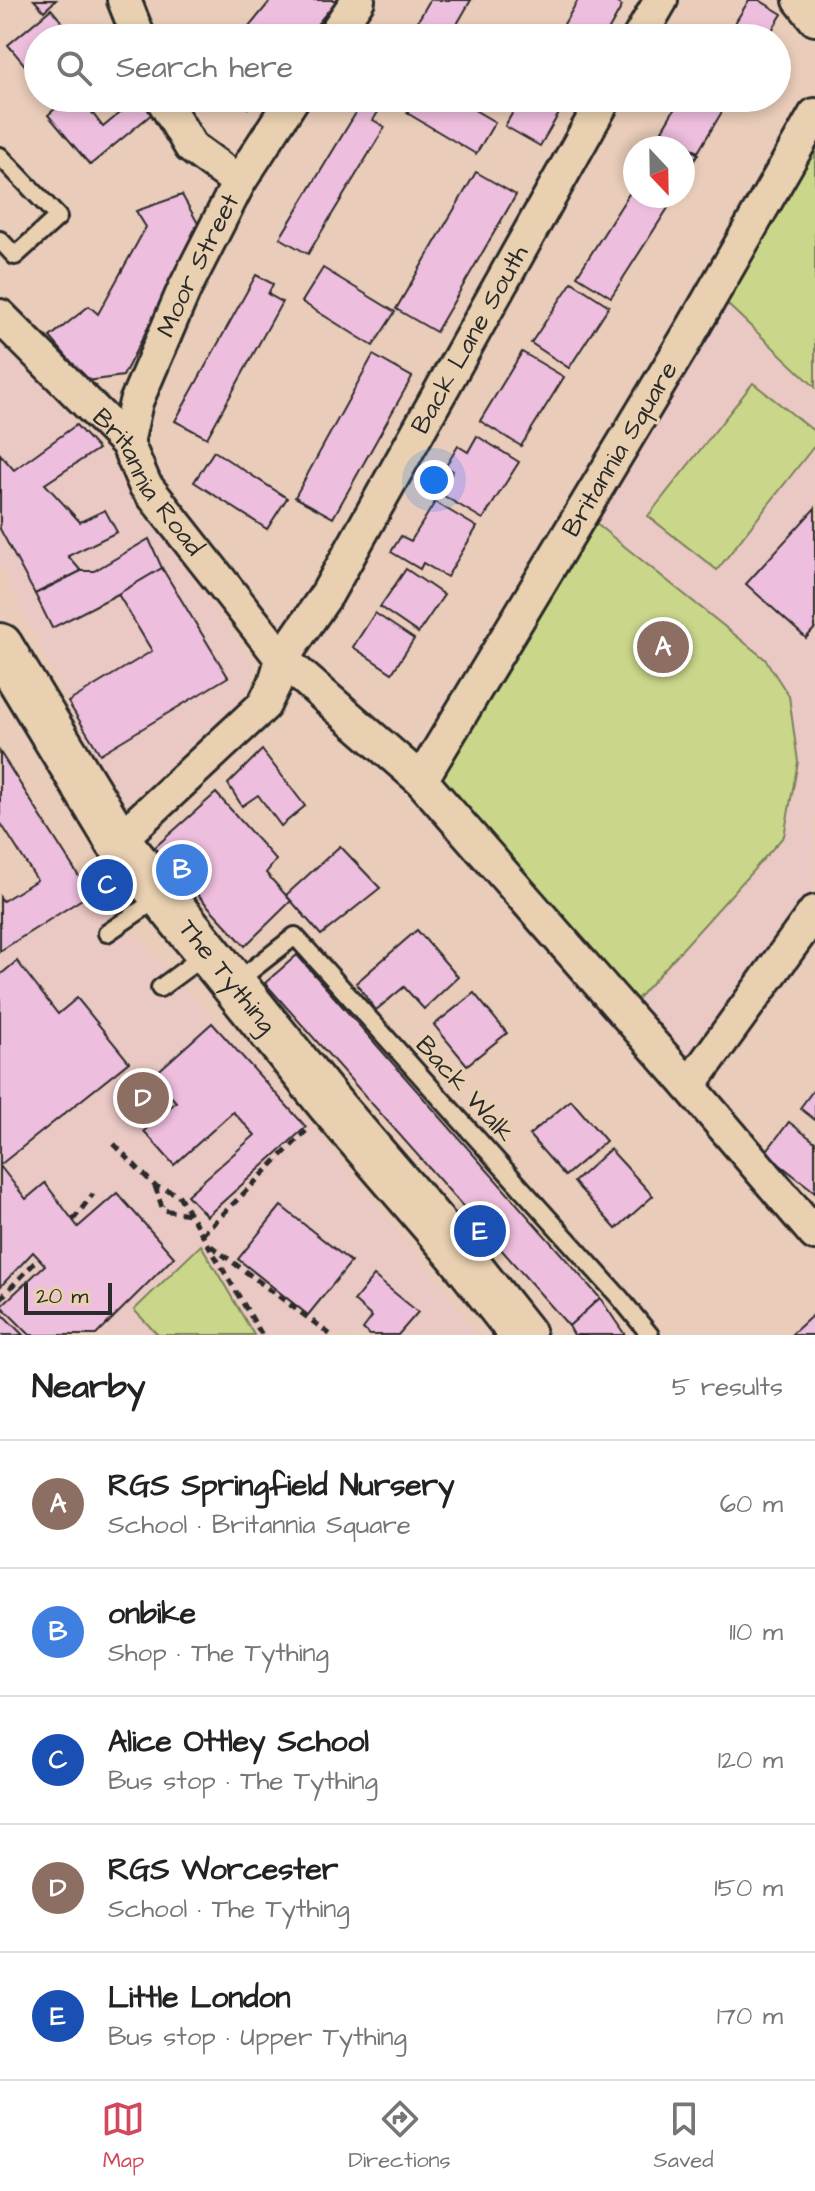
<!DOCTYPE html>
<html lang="en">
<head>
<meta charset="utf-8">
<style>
  body { margin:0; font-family:"Architects Daughter",sans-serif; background:#f2f2f2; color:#222 }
  .compass { position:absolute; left:623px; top:136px; width:72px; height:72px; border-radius:50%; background:#fff; box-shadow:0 4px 12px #0003; rotate:158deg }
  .scale { position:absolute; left:24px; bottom:20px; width:88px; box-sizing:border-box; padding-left:8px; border:4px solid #2b2b2b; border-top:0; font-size:22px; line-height:28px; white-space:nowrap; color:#2b2b2b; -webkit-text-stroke:6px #e8d0b0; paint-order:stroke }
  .you { position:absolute; left:434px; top:480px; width:28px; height:28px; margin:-20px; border:6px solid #fff; border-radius:50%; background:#1a73e8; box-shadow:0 0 0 12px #1a73e833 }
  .badge { display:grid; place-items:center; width:52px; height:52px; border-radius:50%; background:#d1495b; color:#fff; font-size:26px; font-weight:700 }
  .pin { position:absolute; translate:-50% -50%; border:4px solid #fff; box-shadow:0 2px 8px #0006 }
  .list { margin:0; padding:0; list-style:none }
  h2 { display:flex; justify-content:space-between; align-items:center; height:104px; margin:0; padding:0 32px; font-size:34px }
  h2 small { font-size:26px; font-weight:400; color:#767676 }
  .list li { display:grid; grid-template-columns:52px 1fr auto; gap:24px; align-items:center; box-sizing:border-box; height:128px; padding:0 32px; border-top:2px solid #e0e0e0 }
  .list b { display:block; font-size:30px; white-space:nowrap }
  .list p { margin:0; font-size:26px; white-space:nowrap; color:#767676 }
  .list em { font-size:26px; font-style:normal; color:#767676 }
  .icon { flex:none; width:44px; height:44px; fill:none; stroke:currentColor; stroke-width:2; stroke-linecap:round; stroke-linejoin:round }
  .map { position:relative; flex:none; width:815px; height:1335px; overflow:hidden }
  .search { position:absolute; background:#fff; box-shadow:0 4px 12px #0003; left:24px; right:24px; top:24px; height:88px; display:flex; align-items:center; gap:20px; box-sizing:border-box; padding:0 28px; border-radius:44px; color:#767676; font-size:30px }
  .sheet { height:744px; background:#fff }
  nav { display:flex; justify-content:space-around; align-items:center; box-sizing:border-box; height:112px; border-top:2px solid #e0e0e0; background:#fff; font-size:22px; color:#767676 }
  nav a { display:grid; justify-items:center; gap:4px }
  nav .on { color:#d1495b }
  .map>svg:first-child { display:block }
  .built { fill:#eac8c4 }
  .green { fill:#cad78a; stroke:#7a815a; stroke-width:2 }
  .building { fill:#eebede; stroke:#2b2b2b; stroke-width:2 }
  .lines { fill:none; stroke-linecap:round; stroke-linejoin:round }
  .service-casing { stroke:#2b2b2b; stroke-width:22 }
  .minor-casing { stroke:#2b2b2b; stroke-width:38 }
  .primary-casing { stroke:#2b2b2b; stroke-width:50 }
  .path { stroke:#2b2b2b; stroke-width:5; stroke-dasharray:8 6; stroke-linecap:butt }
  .service { stroke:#e8d0b0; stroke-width:16 }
  .minor { stroke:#e8d0b0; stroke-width:32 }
  .primary { stroke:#e8d0b0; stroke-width:44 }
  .labels { text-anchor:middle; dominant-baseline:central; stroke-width:6; stroke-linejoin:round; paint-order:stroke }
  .street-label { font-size:26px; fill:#2b2b2b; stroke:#e8d0b0 }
</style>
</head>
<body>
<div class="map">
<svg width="815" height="1335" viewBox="0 0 815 1335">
  <rect width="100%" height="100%" fill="#e9ccb9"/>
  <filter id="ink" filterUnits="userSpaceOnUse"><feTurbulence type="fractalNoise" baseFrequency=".0125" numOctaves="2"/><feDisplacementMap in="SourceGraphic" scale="16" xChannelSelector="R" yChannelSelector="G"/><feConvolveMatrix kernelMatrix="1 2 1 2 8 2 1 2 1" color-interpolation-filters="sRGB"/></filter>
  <g filter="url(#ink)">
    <g class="built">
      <path d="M 815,142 L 815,888 L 682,1065 L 432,776 Z"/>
      <path d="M 0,338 L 107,459 L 253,663 L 249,699 L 230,722 L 122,807 L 0,567 Z"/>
      <path d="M 90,894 L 116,926 L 135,934 L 261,1072 L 311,1123 L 437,1280 L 477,1335 L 0,1335 L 0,951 Z"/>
    </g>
    <g class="green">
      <path d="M 815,142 L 815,387 L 724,301 Z"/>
      <path d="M 753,383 L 815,432 L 815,445 L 717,570 L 648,516 Z"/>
      <path d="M 589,518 L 765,659 L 789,696 L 798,762 L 784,836 L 631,1006 L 432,776 Z"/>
      <path d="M 201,1245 L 254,1335 L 158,1335 L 134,1310 Z"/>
    </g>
    <g class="building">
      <path d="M 34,0 L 56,0 L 44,11 Z"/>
      <path d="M 271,0 L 337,0 L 306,38 L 240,38 Z"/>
      <path d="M 430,0 L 471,0 L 449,38 L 408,38 Z"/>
      <path d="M 578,0 L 612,0 L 622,6 L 604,38 L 556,38 Z"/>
      <path d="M 749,0 L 759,0 L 782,14 L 767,38 L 737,38 L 729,33 Z"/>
      <path d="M 51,9 L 73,35 L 69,38 L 38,38 L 38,81 L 8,45 Z"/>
      <path d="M 52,98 L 81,98 L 103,127 L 138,98 L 153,113 L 90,165 L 48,115 L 58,106 Z"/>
      <path d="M 236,98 L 256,98 L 248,108 Z"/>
      <path d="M 365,98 L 380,98 L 385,101 L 373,120 L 385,127 L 308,254 L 280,238 Z"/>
      <path d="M 416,98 L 454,98 L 495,122 L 476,154 L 407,113 Z"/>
      <path d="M 521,98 L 568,98 L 540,146 L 505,126 Z"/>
      <path d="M 681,98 L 713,98 L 726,105 L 698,152 L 662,130 Z"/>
      <path d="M 662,132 L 698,154 L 683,178 L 683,148 L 652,148 Z"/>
      <path d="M 476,172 L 516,195 L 436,332 L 396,309 Z"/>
      <path d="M 634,186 L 635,196 L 649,196 L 668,208 L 611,297 L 577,276 Z"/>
      <path d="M 182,195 L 200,227 L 123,376 L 87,381 L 50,337 L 89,306 L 98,314 L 146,227 L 136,211 Z"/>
      <path d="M 323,268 L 395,312 L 373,346 L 302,302 Z"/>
      <path d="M 256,275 L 273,284 L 268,294 L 282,302 L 207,438 L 175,421 Z"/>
      <path d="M 572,282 L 609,306 L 569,368 L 531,343 Z"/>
      <path d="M 522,352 L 564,377 L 521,446 L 480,421 Z"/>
      <path d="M 373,355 L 412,377 L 333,518 L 295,497 Z"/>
      <path d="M 76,425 L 98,449 L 45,484 L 80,522 L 105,510 L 117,532 L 68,556 L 81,571 L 35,594 L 0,529 L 0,454 L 14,470 Z"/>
      <path d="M 477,436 L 519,462 L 483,519 L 439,493 L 453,471 L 446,466 L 458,446 L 468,452 Z"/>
      <path d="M 214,451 L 287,498 L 267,529 L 194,482 Z"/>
      <path d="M 435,502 L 477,527 L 447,577 L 423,563 L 420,569 L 391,552 L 401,536 L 411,541 Z"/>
      <path d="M 815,508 L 815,628 L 806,638 L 746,584 Z"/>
      <path d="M 149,539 L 162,568 L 118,594 L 52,628 L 35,594 L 81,571 L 94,571 Z"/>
      <path d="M 162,568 L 228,677 L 100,754 L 68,702 L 152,651 L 118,594 Z"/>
      <path d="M 406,569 L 444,595 L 418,633 L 380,607 Z"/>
      <path d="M 375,613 L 414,639 L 392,673 L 353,647 Z"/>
      <path d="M 262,750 L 305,806 L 281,826 L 258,795 L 242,806 L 228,784 Z"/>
      <path d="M 0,752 L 90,894 L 0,951 L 0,897 L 3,901 L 37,880 L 0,822 Z"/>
      <path d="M 216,793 L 276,860 L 266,873 L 291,901 L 245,946 L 154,848 Z"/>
      <path d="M 340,846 L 380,888 L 321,935 L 286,895 Z"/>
      <path d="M 417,930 L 458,977 L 424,1009 L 404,987 L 376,1010 L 356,983 Z"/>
      <path d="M 297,955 L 600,1298 L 569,1326 L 265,983 Z"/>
      <path d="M 17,961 L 58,1014 L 77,998 L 129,1062 L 0,1165 L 0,975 Z"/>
      <path d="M 474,993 L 507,1033 L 467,1065 L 434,1025 Z"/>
      <path d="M 212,1023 L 306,1127 L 207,1216 L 187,1195 L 255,1135 L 233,1112 L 174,1165 L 144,1131 L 176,1102 L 153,1076 Z"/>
      <path d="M 815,1088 L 815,1120 L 800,1108 Z"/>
      <path d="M 571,1100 L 606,1141 L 565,1176 L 529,1135 Z"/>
      <path d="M 789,1122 L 815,1142 L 815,1192 L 765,1153 Z"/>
      <path d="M 610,1149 L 653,1196 L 616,1229 L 574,1182 Z"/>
      <path d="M 0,1166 L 26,1199 L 45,1183 L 78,1227 L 117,1193 L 174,1257 L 96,1335 L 30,1335 L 1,1306 L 45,1265 L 33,1252 L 0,1287 Z"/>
      <path d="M 281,1206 L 351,1262 L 308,1315 L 238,1259 Z"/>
      <path d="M 374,1276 L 418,1312 L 398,1335 L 370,1335 L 363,1329 L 372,1317 L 354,1301 Z"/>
      <path d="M 600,1298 L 625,1335 L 574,1335 L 569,1326 Z"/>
      <path d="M 815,1313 L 815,1335 L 793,1335 L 792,1334 Z"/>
      <path d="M 3,1315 L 23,1335 L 0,1335 L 0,1318 Z"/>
    </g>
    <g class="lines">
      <defs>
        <g id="service">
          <path d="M 0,156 L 58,217 L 15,256 L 0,240"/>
          <path d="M 107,933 L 160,897"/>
          <path d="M 235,983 L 295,936 L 620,1298 L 650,1335"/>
          <path d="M 160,988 L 206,954"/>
        </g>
        <g id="minor">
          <path d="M 124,0 L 139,38"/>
          <path d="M 800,0 L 815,19"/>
          <path d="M 332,38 L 358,0"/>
          <path d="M 639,38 L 661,0"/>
          <path d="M 162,98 L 191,147 L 239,182"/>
          <path d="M 815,115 L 694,326 L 421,780 L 689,1086 L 815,912"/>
          <path id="s1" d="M 0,316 L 127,443 L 145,485 L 282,659 L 421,780"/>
          <path id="s2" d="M 127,443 L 136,402 L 184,290 L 239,182 L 293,98"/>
          <path id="s3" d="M 118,841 L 264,705 L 275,683 L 282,659 L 327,594 L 605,98"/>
          <path d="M 689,1086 L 815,1234"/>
        </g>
        <g id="primary">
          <path id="s4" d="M 0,646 L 118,841 L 330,1104 L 459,1254 L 523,1335"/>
        </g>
      </defs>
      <use href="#service" class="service-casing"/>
      <use href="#minor" class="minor-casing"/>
      <use href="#primary" class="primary-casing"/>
      <g class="path">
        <path d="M 114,1144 L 155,1186 L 178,1194 L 262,1335"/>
        <path d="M 155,1186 L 163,1210 L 189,1214"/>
        <path d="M 73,1220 L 93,1194"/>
        <path d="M 202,1235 L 306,1131"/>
        <path d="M 211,1246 L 331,1335"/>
        <path d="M 0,1299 L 39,1258"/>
      </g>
      <use href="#service" class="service"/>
      <use href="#minor" class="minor"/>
      <use href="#primary" class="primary"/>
    </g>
  </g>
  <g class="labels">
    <g class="street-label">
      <text stroke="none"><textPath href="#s2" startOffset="192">Moor Street</textPath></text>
      <text stroke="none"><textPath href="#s3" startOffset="620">Back Lane South</textPath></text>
      <text transform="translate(620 449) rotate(-59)">Britannia Square</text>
      <text stroke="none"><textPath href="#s1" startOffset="224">Britannia Road</textPath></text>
      <text stroke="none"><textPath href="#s4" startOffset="402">The Tything</textPath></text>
      <text transform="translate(465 1089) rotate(48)">Back Walk</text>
    </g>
  </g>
</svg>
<svg class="compass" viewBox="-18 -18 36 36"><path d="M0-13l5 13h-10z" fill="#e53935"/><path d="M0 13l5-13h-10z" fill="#767676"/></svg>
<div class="scale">20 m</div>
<div class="you"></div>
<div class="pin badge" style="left:663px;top:647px;background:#8d6e63">A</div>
<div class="pin badge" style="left:182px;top:870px;background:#3f7fe0">B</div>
<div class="pin badge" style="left:107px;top:885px;background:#1a4fb4">C</div>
<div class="pin badge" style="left:143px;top:1098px;background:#8d6e63">D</div>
<div class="pin badge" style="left:480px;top:1231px;background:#1a4fb4">E</div>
<div class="search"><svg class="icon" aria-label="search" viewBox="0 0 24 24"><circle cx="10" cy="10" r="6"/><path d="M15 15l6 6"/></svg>Search here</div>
</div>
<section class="sheet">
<h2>Nearby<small>5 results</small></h2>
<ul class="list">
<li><span class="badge" style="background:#8d6e63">A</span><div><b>RGS Springfield Nursery</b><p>School · Britannia Square</p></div><em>60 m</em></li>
<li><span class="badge" style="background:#3f7fe0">B</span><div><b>onbike</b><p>Shop · The Tything</p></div><em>110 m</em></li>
<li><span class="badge" style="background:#1a4fb4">C</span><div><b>Alice Ottley School</b><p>Bus stop · The Tything</p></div><em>120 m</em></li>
<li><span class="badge" style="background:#8d6e63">D</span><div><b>RGS Worcester</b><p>School · The Tything</p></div><em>150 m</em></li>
<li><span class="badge" style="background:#1a4fb4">E</span><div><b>Little London</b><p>Bus stop · Upper Tything</p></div><em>170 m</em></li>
</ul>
</section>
<nav>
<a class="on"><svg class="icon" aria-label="map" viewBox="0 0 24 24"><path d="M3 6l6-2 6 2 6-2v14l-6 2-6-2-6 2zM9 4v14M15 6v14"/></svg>Map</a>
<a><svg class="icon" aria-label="directions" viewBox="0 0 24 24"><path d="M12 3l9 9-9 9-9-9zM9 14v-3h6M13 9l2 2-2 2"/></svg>Directions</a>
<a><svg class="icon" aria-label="saved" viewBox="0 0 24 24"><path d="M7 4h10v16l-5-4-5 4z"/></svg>Saved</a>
</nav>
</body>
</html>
